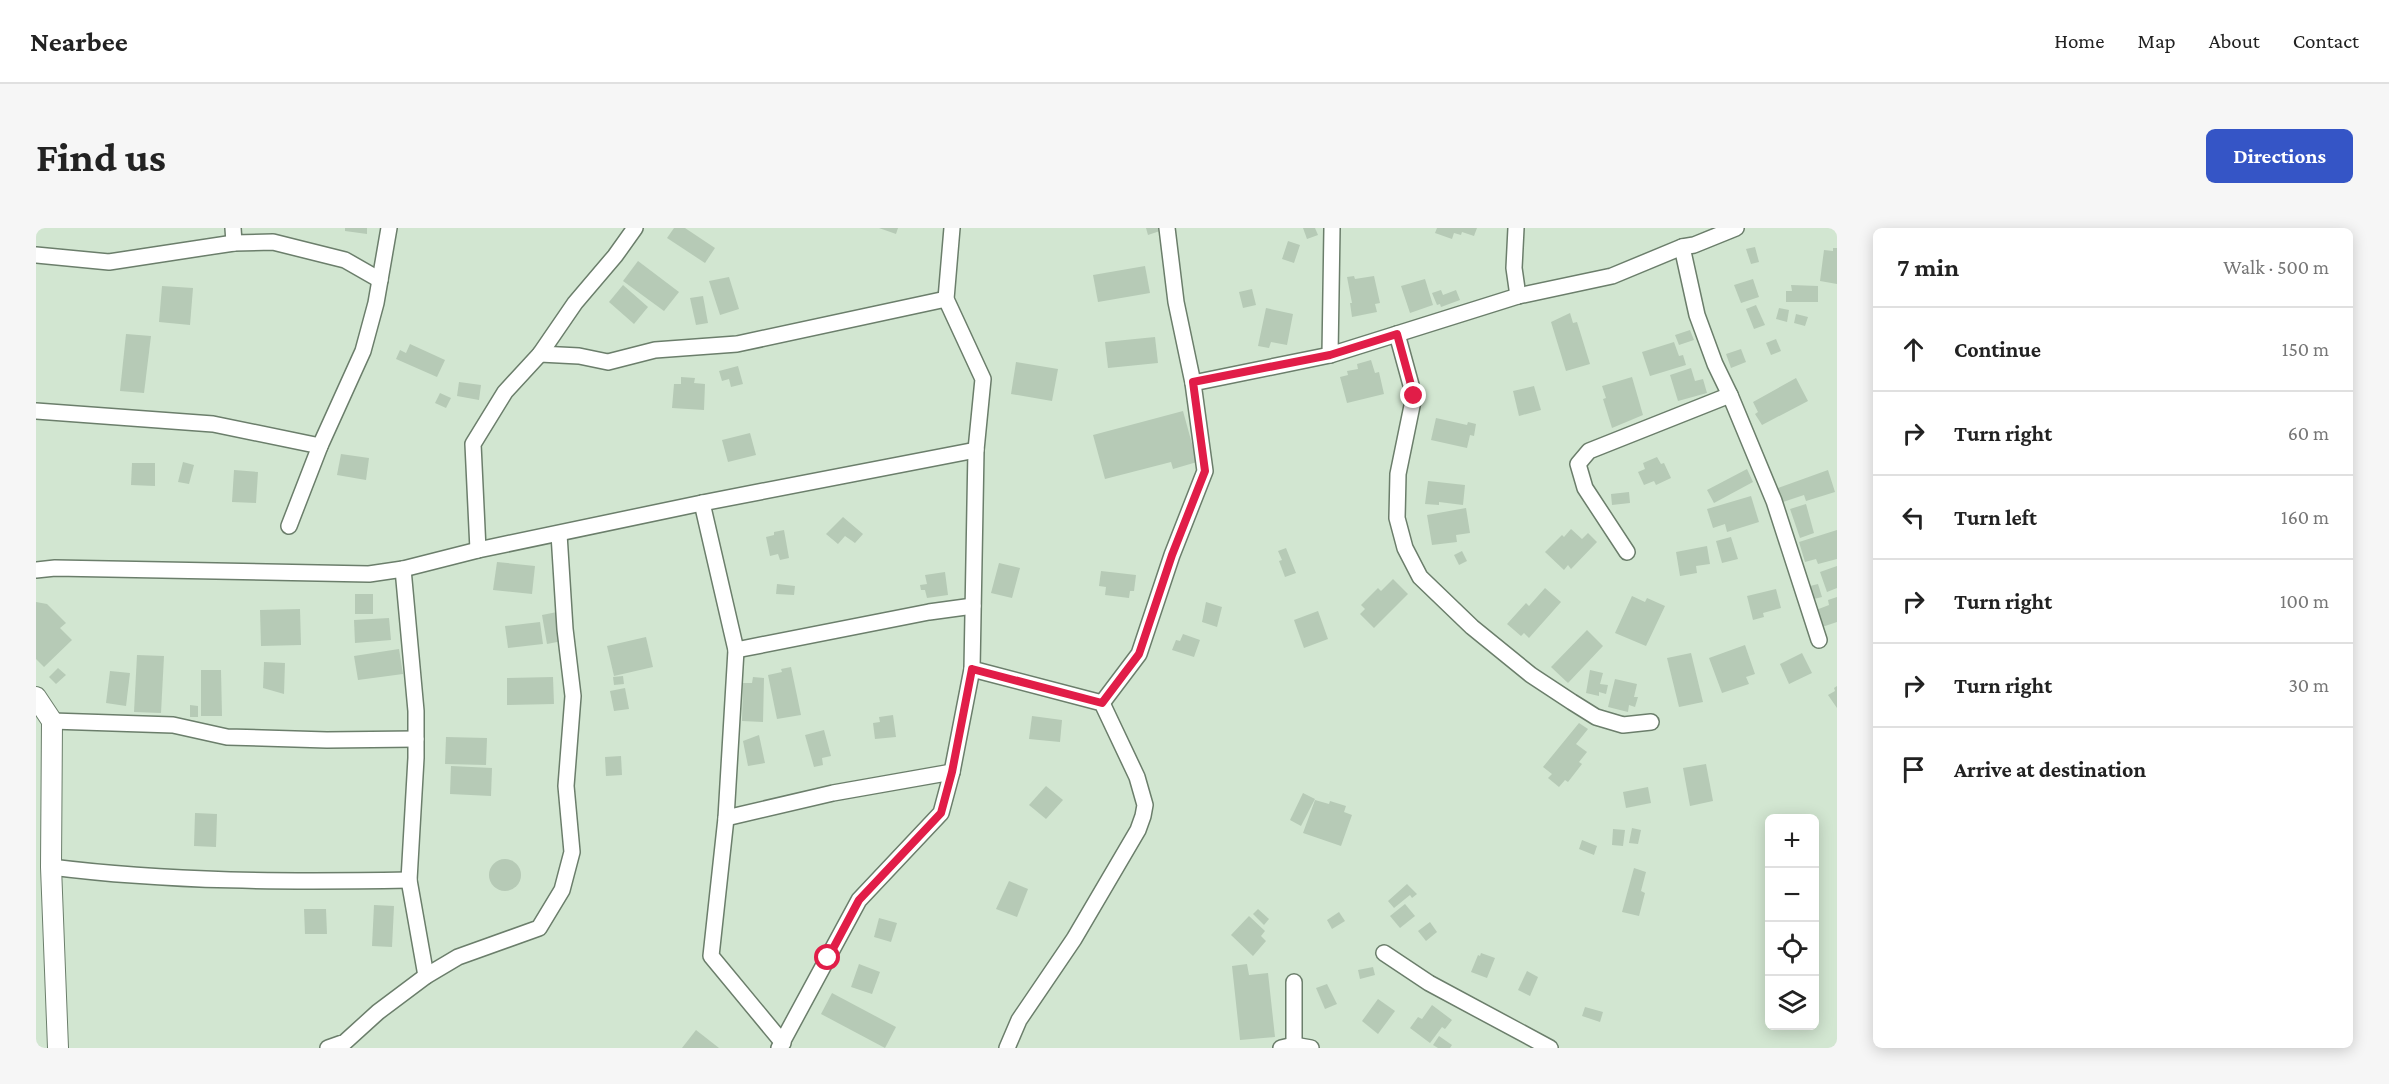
<!DOCTYPE html>
<html lang="en">
<head>
<meta charset="utf-8">
<style>
  body { margin:0; font-family:"Crimson Pro",serif; background:#f6f6f6; color:#222 }
  .controls { position:absolute; right:18px; bottom:18px; display:grid; overflow:hidden; border-radius:9px; box-shadow:0 3px 15px #0003 }
  .controls button { width:54px; height:54px; display:grid; place-items:center; padding:0; border:0; border-bottom:2px solid #e0e0e0; background:#fff; color:#222; font:30px sans-serif }
  .stop { position:absolute; width:18px; height:18px; margin:-14px; border:4px solid #e11d48; border-radius:50%; background:#fff }
  .stop.end { background:#e11d48; border-color:#fff; box-shadow:0 2px 6px #0008 }
  .list { margin:0; padding:0; list-style:none }
  h2 { display:flex; justify-content:space-between; align-items:center; height:78px; margin:0; padding:0 24px; font-size:26px }
  h2 small { font-size:20px; font-weight:400; color:#767676 }
  .list li { display:grid; grid-template-columns:39px 1fr auto; gap:18px; align-items:center; box-sizing:border-box; height:84px; padding:0 24px; border-top:2px solid #e0e0e0 }
  .list b { display:block; font-size:22px; white-space:nowrap }
  .list em { font-size:20px; font-style:normal; color:#767676 }
  .icon { flex:none; width:33px; height:33px; fill:none; stroke:currentColor; stroke-width:2; stroke-linecap:round; stroke-linejoin:round }
  .map { position:relative; flex:none; width:1801px; height:820px; overflow:hidden; border-radius:9px }
  header { display:flex; align-items:center; gap:36px; box-sizing:border-box; height:84px; padding:0 30px; background:#fff; border-bottom:2px solid #e0e0e0 }
  header strong { font-size:28px }
  nav { display:flex; gap:33px; margin-inline-start:auto; font-size:21px }
  .intro { display:flex; align-items:center; justify-content:space-between; box-sizing:border-box; height:144px; padding:0 36px }
  h1 { margin:0; font-size:42px }
  .button { padding:15px 27px; border-radius:9px; background:#3555c6; color:#fff; font-size:21px; font-weight:700 }
  main { display:flex; gap:36px; padding:0 36px }
  aside { flex:1; background:#fff; border-radius:9px; box-shadow:0 3px 15px #0003 }
  .map>svg:first-child { display:block }
  .building { fill:#b6cab6 }
  .lines { fill:none; stroke-linecap:round; stroke-linejoin:round }
  .minor-casing { stroke:#6b7e6b; stroke-width:18 }
  .tertiary-casing { stroke:#6b7e6b; stroke-width:22 }
  .minor { stroke:#fff; stroke-width:15 }
  .tertiary { stroke:#fff; stroke-width:20 }
  .route { stroke:#e11d48; stroke-width:8 }
</style>
</head>
<body>
<header>
<strong>Nearbee</strong>
<nav><a>Home</a><a>Map</a><a>About</a><a>Contact</a></nav>
</header>
<div class="intro"><h1>Find us</h1><a class="button">Directions</a></div>
<main>
<div class="map">
<svg width="1801" height="820" viewBox="0 0 1801 820">
  <rect width="100%" height="100%" fill="#d2e6d1"/>
  <g class="building">
    <path d="M 309,0 L 331,0 L 331,6 L 309,3 Z"/>
    <path d="M 638,0 L 649,0 L 679,20 L 669,35 L 631,10 Z"/>
    <path d="M 843,0 L 862,0 L 860,6 Z"/>
    <path d="M 1110,0 L 1122,0 L 1124,3 L 1112,7 Z"/>
    <path d="M 1267,0 L 1279,0 L 1282,7 L 1271,11 Z"/>
    <path d="M 1401,0 L 1441,0 L 1438,8 L 1426,4 L 1425,7 L 1418,5 L 1416,11 L 1399,5 Z"/>
    <path d="M 1252,13 L 1264,17 L 1258,35 L 1246,31 Z"/>
    <path d="M 1719,19 L 1723,34 L 1715,36 L 1710,21 Z"/>
    <path d="M 1797,20 L 1801,20 L 1801,56 L 1784,53 L 1788,22 L 1797,23 Z"/>
    <path d="M 602,33 L 643,64 L 628,83 L 587,53 Z"/>
    <path d="M 1109,38 L 1114,65 L 1062,74 L 1057,47 Z"/>
    <path d="M 1318,48 L 1319,51 L 1338,48 L 1344,75 L 1339,76 L 1341,84 L 1316,89 L 1314,75 L 1316,75 L 1311,49 Z"/>
    <path d="M 693,49 L 703,81 L 684,87 L 673,53 Z"/>
    <path d="M 1389,51 L 1397,77 L 1374,85 L 1365,58 Z"/>
    <path d="M 1717,51 L 1723,69 L 1705,75 L 1698,57 Z"/>
    <path d="M 587,57 L 612,79 L 598,96 L 573,74 Z"/>
    <path d="M 1755,57 L 1782,58 L 1782,74 L 1750,74 L 1750,63 L 1756,63 Z"/>
    <path d="M 126,58 L 157,60 L 154,97 L 123,94 Z"/>
    <path d="M 1216,61 L 1220,77 L 1207,80 L 1203,64 Z"/>
    <path d="M 1405,62 L 1407,67 L 1420,62 L 1424,72 L 1405,79 L 1404,76 L 1401,77 L 1396,65 Z"/>
    <path d="M 667,68 L 672,95 L 660,97 L 654,70 Z"/>
    <path d="M 1720,77 L 1729,97 L 1718,101 L 1710,81 Z"/>
    <path d="M 1230,80 L 1257,86 L 1251,117 L 1235,114 L 1233,120 L 1222,118 Z"/>
    <path d="M 1743,80 L 1753,82 L 1751,94 L 1740,91 Z"/>
    <path d="M 1534,85 L 1537,95 L 1541,94 L 1554,136 L 1530,143 L 1515,94 Z"/>
    <path d="M 1760,86 L 1772,89 L 1769,98 L 1758,95 Z"/>
    <path d="M 1654,102 L 1658,112 L 1643,117 L 1639,107 Z"/>
    <path d="M 90,106 L 115,108 L 108,165 L 84,163 Z"/>
    <path d="M 1119,109 L 1122,135 L 1072,140 L 1069,114 Z"/>
    <path d="M 1740,111 L 1745,123 L 1735,127 L 1730,115 Z"/>
    <path d="M 1638,114 L 1643,128 L 1647,127 L 1650,137 L 1614,148 L 1606,124 Z"/>
    <path d="M 374,116 L 409,132 L 401,149 L 360,131 L 364,122 L 370,125 Z"/>
    <path d="M 1705,121 L 1710,134 L 1695,140 L 1690,126 Z"/>
    <path d="M 1335,132 L 1339,145 L 1343,144 L 1348,166 L 1311,175 L 1304,149 L 1312,147 L 1311,143 L 1322,141 L 1321,136 Z"/>
    <path d="M 980,134 L 1022,141 L 1016,173 L 975,166 Z"/>
    <path d="M 702,138 L 707,156 L 695,159 L 693,151 L 686,153 L 683,143 Z"/>
    <path d="M 1655,140 L 1659,153 L 1667,151 L 1671,165 L 1642,173 L 1634,147 Z"/>
    <path d="M 645,149 L 659,150 L 658,155 L 669,156 L 668,182 L 636,180 L 638,156 L 645,156 Z"/>
    <path d="M 1596,149 L 1607,187 L 1576,200 L 1567,171 L 1570,170 L 1566,158 Z"/>
    <path d="M 1760,150 L 1772,173 L 1726,197 L 1719,186 L 1722,184 L 1717,174 Z"/>
    <path d="M 423,154 L 445,157 L 443,172 L 421,168 Z"/>
    <path d="M 1498,158 L 1505,182 L 1483,188 L 1477,163 Z"/>
    <path d="M 404,165 L 415,170 L 410,180 L 399,175 Z"/>
    <path d="M 1147,183 L 1161,234 L 1137,241 L 1135,234 L 1069,251 L 1057,207 Z"/>
    <path d="M 1400,190 L 1431,197 L 1432,194 L 1440,196 L 1438,208 L 1434,207 L 1431,220 L 1395,212 Z"/>
    <path d="M 714,205 L 720,227 L 692,234 L 686,212 Z"/>
    <path d="M 305,226 L 333,230 L 330,252 L 301,247 Z"/>
    <path d="M 1621,229 L 1625,236 L 1628,235 L 1635,250 L 1620,257 L 1618,253 L 1608,257 L 1602,244 L 1609,241 L 1607,235 Z"/>
    <path d="M 147,234 L 158,237 L 153,256 L 142,254 Z"/>
    <path d="M 96,235 L 119,235 L 119,258 L 95,257 Z"/>
    <path d="M 1711,241 L 1717,254 L 1678,275 L 1671,262 Z"/>
    <path d="M 198,242 L 222,244 L 220,275 L 196,274 Z"/>
    <path d="M 1792,242 L 1799,264 L 1770,273 L 1768,267 L 1747,274 L 1742,260 Z"/>
    <path d="M 1392,253 L 1429,257 L 1427,277 L 1403,274 L 1403,277 L 1389,276 Z"/>
    <path d="M 1593,264 L 1594,275 L 1576,277 L 1575,266 Z"/>
    <path d="M 1715,268 L 1723,294 L 1691,304 L 1689,296 L 1677,300 L 1671,281 Z"/>
    <path d="M 1770,276 L 1778,305 L 1764,310 L 1754,281 Z"/>
    <path d="M 1430,280 L 1434,305 L 1420,307 L 1421,314 L 1396,317 L 1391,287 Z"/>
    <path d="M 807,289 L 827,306 L 819,315 L 809,308 L 802,316 L 790,306 Z"/>
    <path d="M 1535,301 L 1546,311 L 1552,305 L 1561,314 L 1535,341 L 1532,337 L 1528,342 L 1509,324 L 1526,307 L 1528,309 Z"/>
    <path d="M 748,302 L 753,330 L 744,332 L 742,326 L 734,328 L 730,309 L 738,307 L 738,304 Z"/>
    <path d="M 1801,302 L 1801,331 L 1782,336 L 1780,331 L 1769,334 L 1763,314 Z"/>
    <path d="M 1695,309 L 1702,331 L 1686,335 L 1680,313 Z"/>
    <path d="M 1671,318 L 1674,336 L 1660,338 L 1661,345 L 1644,348 L 1640,324 Z"/>
    <path d="M 1250,320 L 1260,345 L 1249,349 L 1243,333 L 1246,332 L 1242,323 Z"/>
    <path d="M 1426,323 L 1431,333 L 1423,337 L 1418,327 Z"/>
    <path d="M 461,334 L 499,338 L 496,366 L 457,362 Z"/>
    <path d="M 963,335 L 984,340 L 976,370 L 955,365 Z"/>
    <path d="M 1801,338 L 1801,360 L 1791,364 L 1784,344 Z"/>
    <path d="M 1065,343 L 1100,347 L 1098,363 L 1094,363 L 1093,370 L 1069,367 L 1070,359 L 1063,358 Z"/>
    <path d="M 909,344 L 912,367 L 891,370 L 889,362 L 885,362 L 884,357 L 891,356 L 889,347 Z"/>
    <path d="M 1357,351 L 1372,366 L 1338,400 L 1324,386 L 1329,381 L 1325,377 L 1342,360 L 1345,363 Z"/>
    <path d="M 741,356 L 759,358 L 758,367 L 740,366 Z"/>
    <path d="M 1782,356 L 1786,369 L 1778,371 L 1774,358 Z"/>
    <path d="M 1509,360 L 1525,374 L 1493,410 L 1488,405 L 1485,408 L 1471,396 L 1490,375 L 1493,378 Z"/>
    <path d="M 1740,361 L 1745,380 L 1727,385 L 1728,389 L 1717,392 L 1711,368 Z"/>
    <rect x="319" y="366" width="18" height="20"/>
    <path d="M 1596,368 L 1609,374 L 1611,370 L 1629,378 L 1610,418 L 1579,405 Z"/>
    <path d="M 1801,369 L 1801,394 L 1786,399 L 1780,382 L 1793,377 L 1792,372 Z"/>
    <path d="M 0,374 L 11,376 L 30,395 L 24,400 L 36,412 L 8,439 L 0,431 Z"/>
    <path d="M 1170,374 L 1186,379 L 1181,399 L 1166,394 Z"/>
    <path d="M 264,381 L 265,417 L 225,418 L 224,382 Z"/>
    <path d="M 1282,383 L 1292,411 L 1268,420 L 1258,392 Z"/>
    <path d="M 521,384 L 526,413 L 511,416 L 506,387 Z"/>
    <path d="M 353,390 L 355,412 L 319,415 L 318,392 Z"/>
    <path d="M 504,394 L 507,416 L 472,420 L 469,398 Z"/>
    <path d="M 1551,402 L 1567,418 L 1532,455 L 1515,439 Z"/>
    <path d="M 1147,406 L 1164,412 L 1158,429 L 1136,422 L 1140,412 L 1144,413 Z"/>
    <path d="M 610,409 L 617,439 L 578,448 L 571,418 Z"/>
    <path d="M 1709,417 L 1719,446 L 1710,449 L 1713,456 L 1686,465 L 1673,430 Z"/>
    <path d="M 363,421 L 367,446 L 322,452 L 318,428 Z"/>
    <path d="M 1655,425 L 1667,474 L 1643,479 L 1631,430 Z"/>
    <path d="M 1766,425 L 1776,445 L 1753,456 L 1744,436 Z"/>
    <path d="M 101,427 L 128,428 L 125,485 L 98,484 Z"/>
    <path d="M 228,434 L 249,435 L 248,466 L 227,460 Z"/>
    <path d="M 755,439 L 765,487 L 741,491 L 732,447 L 746,444 L 745,441 Z"/>
    <path d="M 22,440 L 30,447 L 20,456 L 13,449 Z"/>
    <path d="M 165,442 L 185,442 L 186,488 L 165,488 Z"/>
    <path d="M 1554,442 L 1567,445 L 1564,456 L 1572,457 L 1570,466 L 1563,464 L 1563,468 L 1550,465 Z"/>
    <path d="M 74,443 L 94,445 L 90,478 L 70,475 Z"/>
    <path d="M 587,448 L 588,456 L 578,457 L 577,449 Z"/>
    <path d="M 517,449 L 518,476 L 471,477 L 471,450 Z"/>
    <path d="M 717,449 L 728,450 L 727,494 L 706,493 L 707,455 L 716,455 Z"/>
    <path d="M 1579,451 L 1601,456 L 1598,469 L 1602,469 L 1599,479 L 1593,477 L 1592,484 L 1572,479 Z"/>
    <path d="M 1801,458 L 1801,480 L 1792,467 L 1799,463 L 1798,460 Z"/>
    <path d="M 589,460 L 593,481 L 578,483 L 574,463 Z"/>
    <path d="M 154,477 L 162,478 L 162,489 L 154,489 Z"/>
    <path d="M 857,487 L 860,509 L 839,511 L 837,495 L 844,494 L 843,489 Z"/>
    <path d="M 996,488 L 1026,492 L 1024,514 L 993,511 Z"/>
    <path d="M 1543,495 L 1552,501 L 1540,516 L 1551,524 L 1543,534 L 1546,536 L 1532,554 L 1529,552 L 1523,559 L 1512,550 L 1516,546 L 1507,539 Z"/>
    <path d="M 788,502 L 795,528 L 786,530 L 787,537 L 778,539 L 769,507 Z"/>
    <path d="M 723,507 L 729,535 L 712,538 L 707,513 Z"/>
    <path d="M 410,509 L 451,510 L 450,537 L 409,536 Z"/>
    <path d="M 585,528 L 586,547 L 570,548 L 569,529 Z"/>
    <path d="M 1670,536 L 1677,573 L 1654,578 L 1647,540 Z"/>
    <path d="M 415,538 L 456,540 L 455,568 L 414,566 Z"/>
    <path d="M 1010,558 L 1027,572 L 1010,591 L 993,577 Z"/>
    <path d="M 1612,559 L 1615,575 L 1590,580 L 1587,564 Z"/>
    <path d="M 1267,565 L 1279,571 L 1265,598 L 1254,592 Z"/>
    <path d="M 1279,572 L 1293,576 L 1294,573 L 1310,578 L 1308,584 L 1316,587 L 1305,618 L 1267,605 Z"/>
    <path d="M 159,585 L 181,586 L 180,619 L 158,618 Z"/>
    <path d="M 1596,600 L 1605,602 L 1602,616 L 1593,615 Z"/>
    <path d="M 1577,601 L 1589,602 L 1587,618 L 1576,617 Z"/>
    <path d="M 1546,612 L 1561,618 L 1558,627 L 1543,621 Z"/>
    <circle cx="469" cy="647" r="16"/>
    <path d="M 1598,640 L 1610,644 L 1605,663 L 1609,665 L 1603,688 L 1586,684 Z"/>
    <path d="M 973,653 L 992,661 L 981,689 L 960,681 Z"/>
    <path d="M 1371,656 L 1381,666 L 1376,670 L 1374,667 L 1358,680 L 1352,673 Z"/>
    <path d="M 1369,676 L 1379,688 L 1364,700 L 1354,688 Z"/>
    <path d="M 338,677 L 358,678 L 356,719 L 336,718 Z"/>
    <path d="M 268,681 L 290,681 L 291,706 L 269,706 Z"/>
    <path d="M 1222,681 L 1233,691 L 1228,697 L 1217,686 Z"/>
    <path d="M 1303,684 L 1309,693 L 1296,701 L 1291,692 Z"/>
    <path d="M 1213,688 L 1229,703 L 1225,708 L 1230,713 L 1217,728 L 1195,707 Z"/>
    <path d="M 843,690 L 861,695 L 855,714 L 838,709 Z"/>
    <path d="M 1394,694 L 1401,704 L 1390,713 L 1382,703 Z"/>
    <path d="M 1445,725 L 1459,730 L 1451,750 L 1435,744 L 1442,727 L 1444,728 Z"/>
    <path d="M 823,736 L 844,744 L 836,766 L 815,759 Z"/>
    <path d="M 1211,736 L 1213,747 L 1232,745 L 1239,809 L 1204,812 L 1196,738 Z"/>
    <path d="M 1337,739 L 1339,747 L 1324,751 L 1322,742 Z"/>
    <path d="M 1491,743 L 1502,749 L 1494,768 L 1482,762 Z"/>
    <path d="M 1291,756 L 1301,776 L 1289,781 L 1280,760 Z"/>
    <path d="M 796,765 L 860,799 L 849,820 L 785,786 Z"/>
    <path d="M 1342,771 L 1359,783 L 1342,806 L 1326,793 Z"/>
    <path d="M 1396,777 L 1416,792 L 1409,801 L 1406,799 L 1394,815 L 1374,800 L 1382,789 L 1386,791 Z"/>
    <path d="M 1549,779 L 1567,784 L 1564,794 L 1546,788 Z"/>
    <path d="M 660,802 L 683,820 L 646,820 Z"/>
    <path d="M 1403,808 L 1416,817 L 1414,820 L 1402,820 L 1397,817 Z"/>
  </g>
  <g class="lines">
    <defs>
      <g id="minor">
        <path d="M 197,0 L 198,15 L 237,14 L 309,32 L 344,52"/>
        <path d="M 916,0 L 910,71 L 947,151 L 940,222 L 936,441 L 1066,475 L 1101,549 L 1109,577 L 1107,588 L 1102,602 L 1038,711 L 983,792 L 971,820"/>
        <path d="M 1131,0 L 1140,74 L 1157,155"/>
        <path d="M 1296,0 L 1294,127 L 1482,68 L 1576,48 L 1646,19 L 1658,17 L 1700,0"/>
        <path d="M 1480,0 L 1478,40 L 1482,68"/>
        <path d="M 1646,19 L 1661,87 L 1679,136 L 1694,167 L 1738,273 L 1783,412"/>
        <path d="M 0,27 L 73,34 L 198,15"/>
        <path d="M 1361,106 L 1378,168 L 1362,246 L 1361,290 L 1369,320 L 1384,349 L 1436,399 L 1495,447 L 1536,474 L 1560,489 L 1587,497 L 1615,494"/>
        <path d="M 504,126 L 543,128 L 572,134 L 619,122 L 701,116 L 910,71"/>
        <path d="M 0,183 L 177,196 L 284,218"/>
        <path d="M 666,275 L 700,422 L 690,590 L 675,728 L 747,815"/>
        <path d="M 253,298 L 284,218 L 327,123 L 340,75 L 353,0"/>
        <path d="M 442,322 L 437,216 L 469,164 L 504,126 L 539,75 L 579,28 L 599,0"/>
        <path d="M 1591,324 L 1549,260 L 1542,236 L 1553,223 L 1694,167"/>
        <path d="M 367,341 L 380,483 L 380,530 L 373,652 L 390,748"/>
        <path d="M 0,342 L 19,340 L 333,346 L 367,341 L 442,322 L 666,275 L 940,222"/>
        <path d="M 700,422 L 893,384 L 937,378"/>
        <path d="M 1066,475 L 1103,426 L 1136,327 L 1169,243 L 1157,155 L 1294,127"/>
        <path d="M 16,493 L 137,497 L 191,509 L 291,512 L 380,511"/>
        <path d="M 690,590 L 797,565 L 916,544"/>
        <path d="M 15,639 C 134,654 254,654 373,652"/>
        <path d="M 1348,725 L 1393,755 L 1514,820"/>
        <path d="M 1258,754 L 1258,817"/>
        <path d="M 292,820 L 309,814 L 342,784 L 390,748 L 422,729 L 503,700 L 526,662 L 536,624 L 530,558 L 537,468 L 529,401 L 523,306"/>
        <path d="M 743,820 L 823,672 L 905,585 L 916,544 L 936,441"/>
        <path d="M 1245,820 L 1258,817 L 1275,820"/>
      </g>
      <path id="tertiary" d="M 0,469 L 16,493 L 15,639 L 22,820"/>
    </defs>
    <use href="#minor" class="minor-casing"/>
    <use href="#tertiary" class="tertiary-casing"/>
    <use href="#minor" class="minor"/>
    <use href="#tertiary" class="tertiary"/>
  </g>
  <g class="lines">
    <path class="route" d="M 792,730 L 823,672 L 905,585 L 916,544 L 936,441 L 1066,475 L 1103,426 L 1136,327 L 1169,243 L 1157,154 L 1294,127 L 1361,106 L 1378,168"/>
  </g>
</svg>
<div class="controls">
<button>+</button>
<button>−</button>
<button><svg class="icon" aria-label="locate" viewBox="0 0 24 24"><circle cx="12" cy="12" r="6"/><path d="M12 2v4M12 18v4M2 12h4M18 12h4"/></svg></button>
<button><svg class="icon" aria-label="layers" viewBox="0 0 24 24"><path d="M12 4l9 5-9 5-9-5zM3 14l9 5 9-5"/></svg></button>
</div>
<div class="stop" style="left:792px;top:730px"></div>
<div class="stop end" style="left:1378px;top:168px"></div>
</div>
<aside>
<h2>7 min<small>Walk · 500 m</small></h2>
<ul class="list">
<li><svg class="icon" aria-label="ahead" viewBox="0 0 24 24"><path d="M12 20V5M6 11l6-6 6 6"/></svg><div><b>Continue</b></div><em>150 m</em></li>
<li><svg class="icon" aria-label="right" viewBox="0 0 24 24"><path d="M7 20v-9h11M14 6l5 5-5 5"/></svg><div><b>Turn right</b></div><em>60 m</em></li>
<li><svg class="icon" aria-label="left" viewBox="0 0 24 24"><path d="M17 20v-9H6M10 6l-5 5 5 5"/></svg><div><b>Turn left</b></div><em>160 m</em></li>
<li><svg class="icon" aria-label="right" viewBox="0 0 24 24"><path d="M7 20v-9h11M14 6l5 5-5 5"/></svg><div><b>Turn right</b></div><em>100 m</em></li>
<li><svg class="icon" aria-label="right" viewBox="0 0 24 24"><path d="M7 20v-9h11M14 6l5 5-5 5"/></svg><div><b>Turn right</b></div><em>30 m</em></li>
<li><svg class="icon" aria-label="arrive" viewBox="0 0 24 24"><path d="M6 21V4h12l-3 4 3 4H6"/></svg><div><b>Arrive at destination</b></div></li>
</ul>
</aside>
</main>
</body>
</html>
